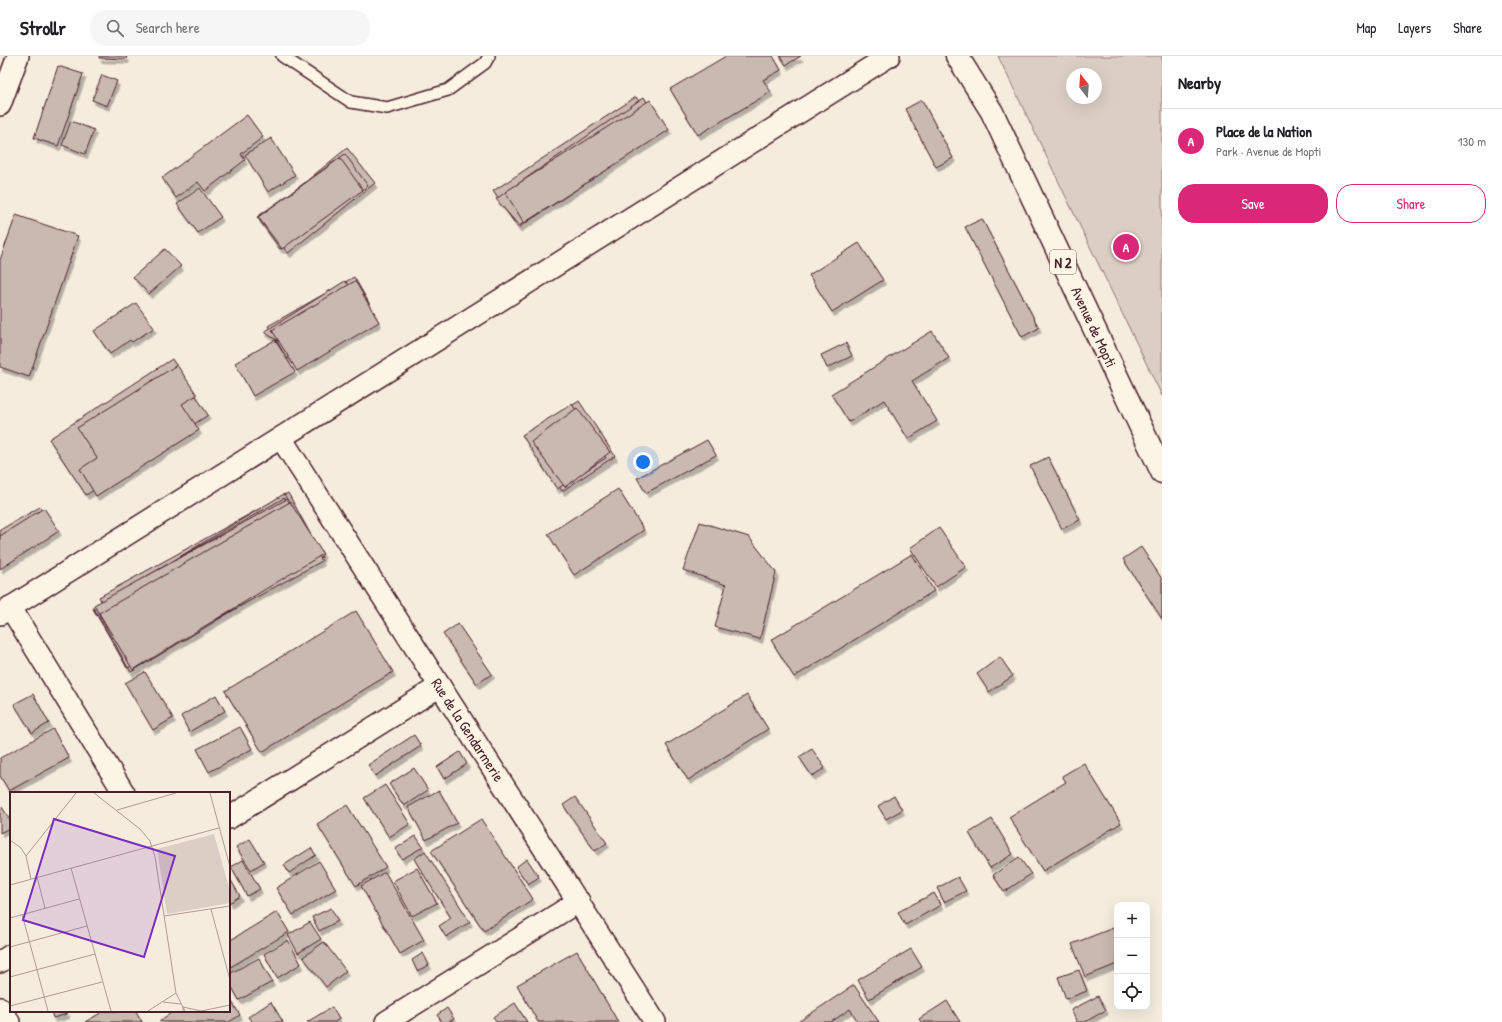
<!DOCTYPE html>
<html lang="en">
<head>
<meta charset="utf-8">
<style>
  body { margin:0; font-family:"Patrick Hand",sans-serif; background:#f6f6f6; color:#202124 }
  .controls { position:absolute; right:12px; bottom:12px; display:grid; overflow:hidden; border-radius:8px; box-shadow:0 4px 16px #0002 }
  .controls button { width:36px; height:36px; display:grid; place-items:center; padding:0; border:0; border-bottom:1px solid #e0e0e0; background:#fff; color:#202124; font:20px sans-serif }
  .compass { position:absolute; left:1066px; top:12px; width:36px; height:36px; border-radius:50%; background:#fff; box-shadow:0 4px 16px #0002; rotate:343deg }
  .you { position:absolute; left:643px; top:406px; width:14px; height:14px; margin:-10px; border:3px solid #fff; border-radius:50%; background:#1a73e8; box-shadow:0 0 0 6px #1a73e833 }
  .badge { display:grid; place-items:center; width:26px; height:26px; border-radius:50%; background:#db2777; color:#fff; font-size:13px; font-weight:700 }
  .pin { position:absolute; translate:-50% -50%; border:2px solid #fff; box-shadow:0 1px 4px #0006 }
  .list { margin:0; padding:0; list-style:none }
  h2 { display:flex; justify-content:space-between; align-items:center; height:52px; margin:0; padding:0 16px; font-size:17px }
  h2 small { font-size:13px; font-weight:400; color:#757577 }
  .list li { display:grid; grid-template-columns:26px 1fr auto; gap:12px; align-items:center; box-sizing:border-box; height:64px; padding:0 16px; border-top:1px solid #e0e0e0 }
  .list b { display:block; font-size:15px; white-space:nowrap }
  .list p { margin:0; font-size:13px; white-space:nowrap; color:#757577 }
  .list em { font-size:13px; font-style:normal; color:#757577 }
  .actions { display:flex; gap:8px; padding:12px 16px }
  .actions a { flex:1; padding:9px 0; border:1px solid #db2777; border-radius:16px; text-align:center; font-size:14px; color:#db2777 }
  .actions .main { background:#db2777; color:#fff }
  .icon { flex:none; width:22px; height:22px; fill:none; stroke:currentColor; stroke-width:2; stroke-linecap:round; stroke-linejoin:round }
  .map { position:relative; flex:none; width:1162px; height:966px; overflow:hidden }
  header { display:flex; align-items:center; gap:24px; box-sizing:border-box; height:56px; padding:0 20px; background:#fff; border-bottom:1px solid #e0e0e0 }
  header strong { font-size:19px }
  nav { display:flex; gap:22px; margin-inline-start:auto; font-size:14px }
  .search { width:280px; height:36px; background:#f6f6f6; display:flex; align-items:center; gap:10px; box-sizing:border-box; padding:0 14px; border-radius:16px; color:#757577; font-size:15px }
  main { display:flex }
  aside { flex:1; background:#fff }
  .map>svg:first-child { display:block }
  .green { fill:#dbcec4; stroke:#927678; fill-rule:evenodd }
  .building { fill:#cab9b1; stroke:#4a1f2b; filter:url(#shadow) }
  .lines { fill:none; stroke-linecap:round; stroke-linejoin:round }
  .lane-casing { stroke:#4a1f2b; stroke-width:14 }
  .street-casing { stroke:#4a1f2b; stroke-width:24 }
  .primary-casing { stroke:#4a1f2b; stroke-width:25 }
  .lane { stroke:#fcf5e5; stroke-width:11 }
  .street { stroke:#fcf5e5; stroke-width:21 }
  .primary { stroke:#fcf5e5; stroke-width:22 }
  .labels { text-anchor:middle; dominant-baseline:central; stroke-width:3; stroke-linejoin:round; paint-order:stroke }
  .shield { fill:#fcf5e5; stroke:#7f5f63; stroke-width:1 }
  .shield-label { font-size:14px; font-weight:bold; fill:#4a1f2b }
  .street-label { font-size:15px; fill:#4a1f2b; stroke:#fcf5e5 }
  .inset-road { fill:none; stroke:#b19a96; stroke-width:1 }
  .view { fill:#7b2cbf; fill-opacity:0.15; stroke:#7b2cbf; stroke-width:2 }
  .inset-edge { fill:none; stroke:#4a1f2b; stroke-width:2 }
</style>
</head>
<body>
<header>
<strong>Strollr</strong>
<div class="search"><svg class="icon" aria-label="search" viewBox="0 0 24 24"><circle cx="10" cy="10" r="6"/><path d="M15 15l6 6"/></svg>Search here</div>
<nav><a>Map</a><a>Layers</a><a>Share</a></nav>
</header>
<main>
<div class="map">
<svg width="1162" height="966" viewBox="0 0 1162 966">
  <defs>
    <filter id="shadow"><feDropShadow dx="2.5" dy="4.5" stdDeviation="0" flood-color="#0004"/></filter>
  </defs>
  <rect width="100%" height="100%" fill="#f5ecde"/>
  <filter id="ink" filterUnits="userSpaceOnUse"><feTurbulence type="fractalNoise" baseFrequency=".025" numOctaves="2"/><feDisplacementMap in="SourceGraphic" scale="8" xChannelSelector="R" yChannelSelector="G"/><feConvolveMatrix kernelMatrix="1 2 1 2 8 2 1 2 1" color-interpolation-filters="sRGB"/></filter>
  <g filter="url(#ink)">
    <path class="green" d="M 998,0 L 1162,0 L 1162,340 ZM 1072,18 L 1096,18 L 1096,42 L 1072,42 Z"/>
    <g class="building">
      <path d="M 99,0 L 127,0 L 126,3 L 99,2 Z"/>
      <path d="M 726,0 L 773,0 L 781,14 L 763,24 L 771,36 L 698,79 L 670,33 Z"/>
      <path d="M 780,0 L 801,0 L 786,9 Z"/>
      <path d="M 58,10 L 83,18 L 58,90 L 34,82 Z"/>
      <path d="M 102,19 L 117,25 L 107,50 L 92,44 Z"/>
      <path d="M 636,41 L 661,78 L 518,172 L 493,135 Z"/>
      <path d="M 644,41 L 662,71 L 519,170 L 496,143 Z"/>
      <path d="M 650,44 L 669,74 L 524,167 L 505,136 Z"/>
      <path d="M 922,44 L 953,102 L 936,111 L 905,53 Z"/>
      <path d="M 247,59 L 263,81 L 241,98 L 245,104 L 205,135 L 198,126 L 176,142 L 162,122 Z"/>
      <path d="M 71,65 L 94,74 L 85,98 L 62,89 Z"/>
      <path d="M 271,82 L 295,119 L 268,136 L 245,99 Z"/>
      <path d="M 347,92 L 375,127 L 288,197 L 260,163 Z"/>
      <path d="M 345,98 L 368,130 L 280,193 L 257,161 Z"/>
      <path d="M 340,102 L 363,134 L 282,193 L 258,161 Z"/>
      <path d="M 200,132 L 221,161 L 198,177 L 177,148 Z"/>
      <path d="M 16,159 L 78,180 L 29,321 L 0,311 L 0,204 Z"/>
      <path d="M 982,163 L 1039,272 L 1022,281 L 965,171 Z"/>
      <path d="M 859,187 L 883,224 L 832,256 L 809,219 Z"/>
      <path d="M 165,193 L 181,210 L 149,238 L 133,221 Z"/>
      <path d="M 354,221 L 373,254 L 287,303 L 268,270 Z"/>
      <path d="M 345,225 L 375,257 L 302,300 L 264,276 Z"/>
      <path d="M 355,225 L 379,266 L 297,315 L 272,274 Z"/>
      <path d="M 136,247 L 154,272 L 132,286 L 130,284 L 110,298 L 94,275 Z"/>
      <path d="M 932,275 L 949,302 L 912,325 L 937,365 L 908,383 L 884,344 L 849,366 L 831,338 Z"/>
      <path d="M 275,284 L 295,316 L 253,340 L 235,307 Z"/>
      <path d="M 846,287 L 852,300 L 827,312 L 821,299 Z"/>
      <path d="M 172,303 L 208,359 L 86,439 L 49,383 Z"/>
      <path d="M 177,309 L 197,339 L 182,348 L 199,374 L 96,440 L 80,413 L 97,402 L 77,372 Z"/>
      <path d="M 579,345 L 615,400 L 562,435 L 526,380 Z"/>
      <path d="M 572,348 L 606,402 L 557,433 L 522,379 Z"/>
      <path d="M 577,352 L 610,396 L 565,431 L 531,386 Z"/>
      <path d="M 707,384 L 716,399 L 646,437 L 637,422 Z"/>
      <path d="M 1048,401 L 1080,464 L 1062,473 L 1030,410 Z"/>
      <path d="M 618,433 L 644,474 L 574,519 L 548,478 Z"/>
      <path d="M 288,437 L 318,492 L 129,596 L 99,541 Z"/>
      <path d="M 284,438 L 322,501 L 131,616 L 93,553 Z"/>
      <path d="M 284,442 L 319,503 L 127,612 L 93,551 Z"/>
      <path d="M 287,443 L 322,505 L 128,612 L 94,549 Z"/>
      <path d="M 290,446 L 323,498 L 133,614 L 99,557 Z"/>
      <path d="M 40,451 L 53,473 L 0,504 L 0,474 Z"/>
      <path d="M 44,452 L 59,475 L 0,513 L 0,480 Z"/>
      <path d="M 700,466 L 749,481 L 776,516 L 760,583 L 715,571 L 726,529 L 683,514 Z"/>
      <path d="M 939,472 L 966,511 L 936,531 L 910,492 Z"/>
      <path d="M 1141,491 L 1162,523 L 1162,563 L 1123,503 Z"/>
      <path d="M 912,498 L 934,535 L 794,621 L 771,584 Z"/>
      <path d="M 356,555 L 393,616 L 262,696 L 225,635 Z"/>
      <path d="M 458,568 L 492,618 L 477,628 L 443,578 Z"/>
      <path d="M 1000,601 L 1013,620 L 989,636 L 977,618 Z"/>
      <path d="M 145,616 L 173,662 L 153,674 L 125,627 Z"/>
      <path d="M 33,638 L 49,667 L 32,677 L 14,648 Z"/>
      <path d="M 216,639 L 225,655 L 189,676 L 181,660 Z"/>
      <path d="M 747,639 L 768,673 L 688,724 L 666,689 Z"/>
      <path d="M 240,671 L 252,693 L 209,716 L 197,693 Z"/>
      <path d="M 53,673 L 69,702 L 9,735 L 0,720 L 0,702 Z"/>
      <path d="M 414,679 L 421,690 L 375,720 L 368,709 Z"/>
      <path d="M 812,693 L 825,712 L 812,720 L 799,701 Z"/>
      <path d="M 460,696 L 467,708 L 444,723 L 437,711 Z"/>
      <path d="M 1084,707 L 1121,767 L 1043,815 L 1009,761 L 1066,726 L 1062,720 Z"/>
      <path d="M 414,712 L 428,734 L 404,750 L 389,728 Z"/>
      <path d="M 385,729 L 410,768 L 389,781 L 364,742 Z"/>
      <path d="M 439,734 L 457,767 L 426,784 L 408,751 Z"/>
      <path d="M 894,740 L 902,754 L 886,763 L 878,750 Z"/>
      <path d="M 575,741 L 607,787 L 595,795 L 563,749 Z"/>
      <path d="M 347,749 L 386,811 L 356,830 L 317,768 Z"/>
      <path d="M 2,751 L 11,766 L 11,771 L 0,777 L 0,752 Z"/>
      <path d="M 481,763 L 533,843 L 484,875 L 431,795 Z"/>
      <path d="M 992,763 L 1013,798 L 990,812 L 969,777 Z"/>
      <path d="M 416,780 L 423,791 L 402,803 L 395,793 Z"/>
      <path d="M 250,783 L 264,806 L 251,814 L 236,791 Z"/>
      <path d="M 311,792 L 316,799 L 289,817 L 284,809 Z"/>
      <path d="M 425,795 L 470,866 L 446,881 L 439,870 L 451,862 L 414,803 Z"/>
      <path d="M 1019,801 L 1031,818 L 1004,836 L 993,819 Z"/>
      <path d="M 527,803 L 539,821 L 528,828 L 516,811 Z"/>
      <path d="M 243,804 L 260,833 L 247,840 L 231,811 Z"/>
      <path d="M 319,805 L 336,833 L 293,859 L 276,832 Z"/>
      <path d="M 417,812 L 437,847 L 412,860 L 393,825 Z"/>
      <path d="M 385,816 L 424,884 L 400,898 L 361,830 Z"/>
      <path d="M 229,821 L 240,840 L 229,847 Z"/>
      <path d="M 958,821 L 966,835 L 944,846 L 937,832 Z"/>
      <path d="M 934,837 L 941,849 L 905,869 L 898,856 Z"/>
      <path d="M 331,852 L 338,865 L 319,875 L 312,861 Z"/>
      <path d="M 277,856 L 289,876 L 229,912 L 229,885 Z"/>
      <path d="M 310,866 L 321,883 L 298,897 L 288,879 Z"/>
      <path d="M 1113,872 L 1117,881 L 1117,908 L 1085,921 L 1072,888 Z"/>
      <path d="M 288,884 L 301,908 L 277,922 L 264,898 Z"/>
      <path d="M 324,886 L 346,915 L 326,931 L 303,901 Z"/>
      <path d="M 911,893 L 922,911 L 869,943 L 858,924 Z"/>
      <path d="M 577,895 L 618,966 L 538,966 L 517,929 Z"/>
      <path d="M 423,897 L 429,909 L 417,915 L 412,904 Z"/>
      <path d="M 259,902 L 272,926 L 239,944 L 229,926 L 229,918 Z"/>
      <path d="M 1079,914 L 1087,935 L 1066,943 L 1058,921 Z"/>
      <path d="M 854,929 L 879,966 L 858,966 L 850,953 L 831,966 L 798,966 Z"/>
      <path d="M 1098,940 L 1106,954 L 1085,966 L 1077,966 L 1071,954 Z"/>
      <path d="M 229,941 L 240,959 L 229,966 L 160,966 L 159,965 L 174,955 L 229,955 Z"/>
      <path d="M 947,945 L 960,966 L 921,966 L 919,963 Z"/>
      <path d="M 271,946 L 283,966 L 252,966 L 248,961 Z"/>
      <path d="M 515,947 L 527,966 L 497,966 L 493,961 Z"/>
      <path d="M 332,951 L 339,963 L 335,966 L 307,966 Z"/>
      <path d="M 447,952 L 454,963 L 448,966 L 442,966 L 437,959 Z"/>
      <path d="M 51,955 L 67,955 L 67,958 L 53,962 Z"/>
      <path d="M 104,955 L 136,955 L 142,966 L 85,966 Z"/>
    </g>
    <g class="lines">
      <defs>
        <path id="lane" d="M 282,0 L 351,46 L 387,52 L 448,34 L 485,7 L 489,0"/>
        <g id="street">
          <path d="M 0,49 L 18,0"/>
          <path d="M 281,382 L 655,966"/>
          <path d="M 10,551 L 124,737"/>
          <path d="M 0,558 L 889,0"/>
          <path d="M 229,762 L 440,630"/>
          <path d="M 0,906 L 11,899"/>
          <path d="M 0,952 L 9,966"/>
          <path d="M 386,966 L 579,845"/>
        </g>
        <path id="primary" d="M 957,0 L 992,56 L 1162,416"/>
      </defs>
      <use href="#lane" class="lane-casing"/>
      <use href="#street" class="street-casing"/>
      <use href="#primary" class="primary-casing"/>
      <use href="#lane" class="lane"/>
      <use href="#street" class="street"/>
      <use href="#primary" class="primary"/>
    </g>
  </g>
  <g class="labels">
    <rect class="shield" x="1050" y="194" width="26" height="24" rx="3"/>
    <g class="shield-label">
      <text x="1063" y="206">N 2</text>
    </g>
    <g class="street-label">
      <text transform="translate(1094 271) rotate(65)">Avenue de Mopti</text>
      <text transform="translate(468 674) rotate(57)">Rue de la Gendarmerie</text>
    </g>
  </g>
  <g transform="translate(10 736)">
    <rect width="220" height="220" fill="#f5ecde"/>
    <path d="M 204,42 L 220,99 L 220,111 L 157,122 L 147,57 Z" fill="#dbcec4"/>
    <path class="inset-road" d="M 84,1 L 130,37 L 140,49 L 145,65 L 166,201 L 175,219M 200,1 L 220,75M 107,18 L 166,1M 0,48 L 11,56 L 16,64 L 21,87M 142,54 L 209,36M 16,64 L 66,1M 61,76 L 101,219M 27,85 L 35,116M 0,93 L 142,54M 201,117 L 220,188M 12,122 L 38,219M 154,124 L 220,114M 0,126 L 69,107M 0,155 L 77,134M 0,185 L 85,162M 153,210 L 171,212M 0,214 L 92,190M 138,219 L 166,201M 173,219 L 173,215 L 191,219 L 220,213"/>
    <path class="view" d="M 44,27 L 165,64 L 134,165 L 13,128 Z"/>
    <rect width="220" height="220" class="inset-edge"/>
  </g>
</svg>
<div class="controls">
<button>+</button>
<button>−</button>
<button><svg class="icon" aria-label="locate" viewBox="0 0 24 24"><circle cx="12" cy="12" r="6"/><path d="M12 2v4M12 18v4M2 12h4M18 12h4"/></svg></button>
</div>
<svg class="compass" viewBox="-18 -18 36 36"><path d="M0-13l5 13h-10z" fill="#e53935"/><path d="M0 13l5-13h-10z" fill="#757577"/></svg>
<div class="you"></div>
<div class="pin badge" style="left:1126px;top:191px">A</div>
</div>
<aside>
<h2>Nearby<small></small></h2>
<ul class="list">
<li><span class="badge">A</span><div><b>Place de la Nation</b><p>Park · Avenue de Mopti</p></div><em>130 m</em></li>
</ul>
<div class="actions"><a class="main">Save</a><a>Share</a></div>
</aside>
</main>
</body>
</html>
